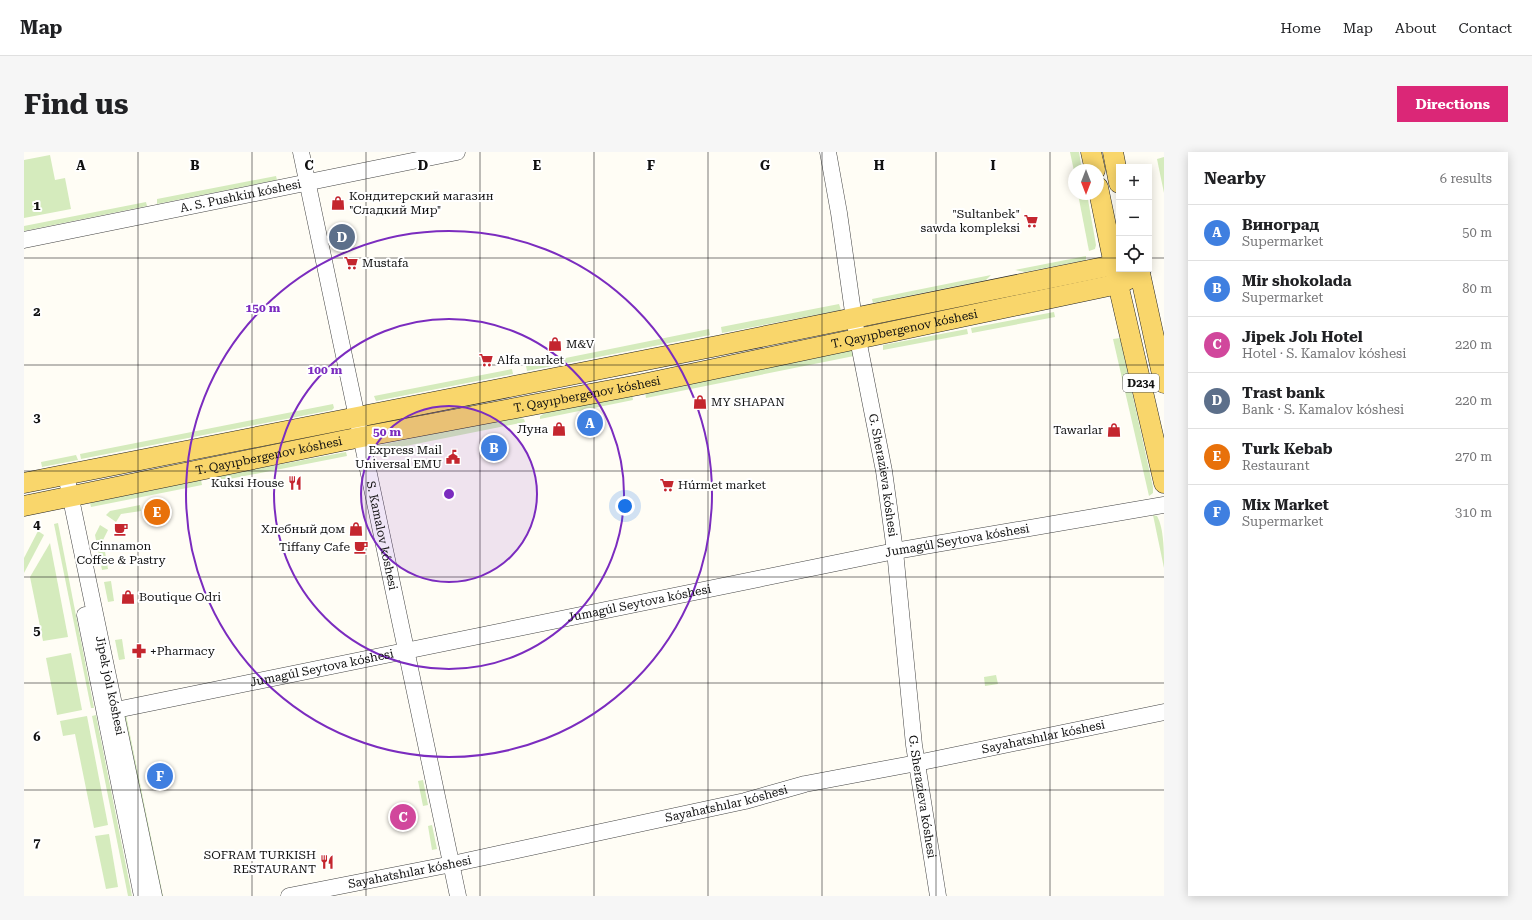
<!DOCTYPE html>
<html lang="en">
<head>
<meta charset="utf-8">
<style>
  body { margin:0; font-family:"Roboto Serif",serif; background:#f6f6f6; color:#202124 }
  .controls { position:absolute; right:12px; top:12px; display:grid; overflow:hidden; border-radius:0px; box-shadow:0 2px 10px #0003 }
  .controls button { width:36px; height:36px; display:grid; place-items:center; padding:0; border:0; border-bottom:1px solid #e0e0e0; background:#fff; color:#202124; font:20px sans-serif }
  .compass { position:absolute; left:1044px; top:12px; width:36px; height:36px; border-radius:50%; background:#fff; box-shadow:0 2px 10px #0003; rotate:180deg }
  .you { position:absolute; left:601px; top:354px; width:14px; height:14px; margin:-10px; border:3px solid #fff; border-radius:50%; background:#1a73e8; box-shadow:0 0 0 6px #1a73e833 }
  .badge { display:grid; place-items:center; width:26px; height:26px; border-radius:50%; background:#db2777; color:#fff; font-size:13px; font-weight:700 }
  .pin { position:absolute; translate:-50% -50%; border:2px solid #fff; box-shadow:0 1px 4px #0006 }
  .list { margin:0; padding:0; list-style:none }
  h2 { display:flex; justify-content:space-between; align-items:center; height:52px; margin:0; padding:0 16px; font-size:17px }
  h2 small { font-size:13px; font-weight:400; color:#757577 }
  .list li { display:grid; grid-template-columns:26px 1fr auto; gap:12px; align-items:center; box-sizing:border-box; height:56px; padding:0 16px; border-top:1px solid #e0e0e0 }
  .list b { display:block; font-size:15px; white-space:nowrap }
  .list p { margin:0; font-size:13px; white-space:nowrap; color:#757577 }
  .list em { font-size:13px; font-style:normal; color:#757577 }
  .icon { flex:none; width:22px; height:22px; fill:none; stroke:currentColor; stroke-width:2; stroke-linecap:round; stroke-linejoin:round }
  .map { position:relative; flex:none; width:1140px; height:744px; overflow:hidden; border-radius:0px }
  header { display:flex; align-items:center; gap:24px; box-sizing:border-box; height:56px; padding:0 20px; background:#fff; border-bottom:1px solid #e0e0e0 }
  header strong { font-size:19px }
  nav { display:flex; gap:22px; margin-inline-start:auto; font-size:14px }
  .intro { display:flex; align-items:center; justify-content:space-between; box-sizing:border-box; height:96px; padding:0 24px }
  h1 { margin:0; font-size:28px }
  .button { padding:10px 18px; border-radius:0px; background:#db2777; color:#fff; font-size:14px; font-weight:700 }
  main { display:flex; gap:24px; padding:0 24px }
  aside { flex:1; background:#fff; border-radius:0px; box-shadow:0 2px 10px #0003 }
  .map>svg:first-child { display:block }
  .green { fill:#d5ebbd }
  .lines { fill:none; stroke-linecap:round; stroke-linejoin:round }
  .minor-casing { stroke:#444; stroke-width:17 }
  .major-casing { stroke:#222; stroke-width:21 }
  .minor { stroke:#fff; stroke-width:16 }
  .major { stroke:#f9d66b; stroke-width:20 }
  .grid { fill:none; stroke:#111; stroke-width:1; stroke-opacity:0.55 }
  .ring { fill:none; stroke:#7b2cbf; stroke-width:2 }
  .labels { text-anchor:middle; dominant-baseline:central; stroke-width:4; stroke-linejoin:round; paint-order:stroke }
  .shield { fill:#fff; stroke:#585858; stroke-width:1 }
  .shield-label { font-size:11px; font-weight:bold; fill:#111 }
  .street-label { font-size:12px; fill:#111; stroke:#fff }
  .poi-label { font-size:12px; fill:#111; stroke:#fff; text-anchor:start }
  .grid-label { font-size:13px; text-anchor:middle; font-weight:bold; fill:#111; stroke:#fff; stroke-width:4; stroke-linejoin:round; paint-order:stroke }
  .centre { fill:#7b2cbf; stroke:#fff; stroke-width:2 }
  .ring-label { font-size:12px; text-anchor:middle; font-weight:bold; fill:#7b2cbf; stroke:#fff; stroke-width:4; stroke-linejoin:round; paint-order:stroke }
</style>
</head>
<body>
<header>
<strong>Map</strong>
<nav><a>Home</a><a>Map</a><a>About</a><a>Contact</a></nav>
</header>
<div class="intro"><h1>Find us</h1><a class="button">Directions</a></div>
<main>
<div class="map">
<svg width="1140" height="744" viewBox="0 0 1140 744">
  <rect width="100%" height="100%" fill="#fffdf5"/>
  <g class="green">
    <path d="M 1046,0 L 1055,0 L 1058,18 L 1050,19 Z"/>
    <path d="M 26,3 L 31,28 L 41,26 L 47,57 L 0,66 L 0,8 Z"/>
    <path d="M 1140,5 L 1140,41 L 1133,7 Z"/>
    <path d="M 252,24 L 253,28 L 133,52 L 133,47 Z"/>
    <path d="M 1054,42 L 1063,42 L 1072,93 L 1071,97 L 1065,99 Z"/>
    <path d="M 122,50 L 123,54 L 0,79 L 0,74 Z"/>
    <path d="M 1062,104 L 1062,108 L 1001,120 L 991,118 Z"/>
    <path d="M 967,123 L 962,128 L 849,151 L 848,147 Z"/>
    <path d="M 815,152 L 817,158 L 698,181 L 697,175 Z"/>
    <path d="M 1030,160 L 1031,165 L 948,181 L 947,176 Z"/>
    <path d="M 685,177 L 686,183 L 503,219 L 502,214 Z"/>
    <path d="M 943,177 L 944,182 L 859,198 L 859,193 Z"/>
    <path d="M 1096,186 L 1129,335 L 1129,341 L 1125,344 L 1089,187 Z"/>
    <path d="M 829,198 L 830,204 L 622,246 L 621,240 Z"/>
    <path d="M 488,217 L 489,222 L 352,249 L 350,244 Z"/>
    <path d="M 608,243 L 609,248 L 516,267 L 516,264 L 525,259 Z"/>
    <path d="M 309,252 L 310,256 L 308,258 L 57,307 L 56,302 Z"/>
    <path d="M 489,265 L 500,267 L 501,270 L 352,300 L 351,294 Z"/>
    <path d="M 322,300 L 323,304 L 190,330 L 189,325 Z"/>
    <path d="M 52,303 L 54,308 L 18,315 L 17,310 Z"/>
    <path d="M 177,328 L 178,333 L 67,355 L 66,351 Z"/>
    <path d="M 116,353 L 117,359 L 97,362 L 92,370 L 82,363 L 86,359 Z"/>
    <path d="M 1129,363 L 1133,364 C 1140,376 1140,401 1140,416 Z"/>
    <path d="M 34,371 L 70,556 L 67,556 L 30,372 Z"/>
    <path d="M 76,373 L 84,378 L 79,388 L 84,417 L 78,418 L 71,383 Z"/>
    <path d="M 14,379 L 20,383 L 0,421 L 0,406 Z"/>
    <path d="M 26,391 L 44,485 L 19,489 L 6,425 Z"/>
    <path d="M 87,429 L 90,449 L 84,450 L 80,430 Z"/>
    <path d="M 98,487 L 101,507 L 95,508 L 91,488 Z"/>
    <path d="M 47,501 L 58,558 L 33,563 L 22,506 Z"/>
    <path d="M 972,523 L 974,532 L 961,534 L 960,525 Z"/>
    <path d="M 72,563 L 108,744 L 104,744 L 68,564 Z"/>
    <path d="M 102,563 L 139,744 L 137,744 L 100,564 Z"/>
    <path d="M 63,564 L 84,673 L 70,676 L 51,582 L 39,584 L 36,569 Z"/>
    <path d="M 399,628 L 404,653 L 399,654 L 394,629 Z"/>
    <path d="M 408,673 L 413,697 L 408,698 L 404,674 Z"/>
    <path d="M 85,682 L 94,735 L 82,737 L 71,684 Z"/>
  </g>
  <g class="lines">
    <defs>
      <g id="minor">
        <path id="s1" d="M 277,0 L 434,744"/>
        <path id="s2" d="M 804,0 L 815,61 L 830,167 L 860,319 L 871,399 L 890,593 L 914,744"/>
        <path id="s3" d="M 0,88 L 433,0"/>
        <path id="s4" d="M 42,323 L 130,744"/>
        <path d="M 61,463 L 118,744"/>
        <path id="s5" d="M 92,558 L 871,399 L 1140,353"/>
        <path id="s6" d="M 265,744 L 428,712 L 721,649 L 781,632 L 893,611 L 1140,560"/>
      </g>
      <g id="major">
        <path d="M 1067,0 L 1071,18"/>
        <path d="M 1089,0 L 1095,31"/>
        <path d="M 1074,35 L 1094,132 L 1140,331"/>
        <path d="M 1115,117 L 1140,231"/>
        <path d="M 0,331 L 693,194 L 1090,113 L 1095,114"/>
        <path id="s7" d="M 0,354 L 322,288 L 614,233 L 1094,132 L 1105,127 L 1116,119"/>
      </g>
    </defs>
    <use href="#minor" class="minor-casing"/>
    <use href="#major" class="major-casing"/>
    <use href="#minor" class="minor"/>
    <use href="#major" class="major"/>
  </g>
  <path class="grid" d="M 114,0 L 114,744M 228,0 L 228,744M 342,0 L 342,744M 456,0 L 456,744M 570,0 L 570,744M 684,0 L 684,744M 798,0 L 798,744M 912,0 L 912,744M 1026,0 L 1026,744M 0,106 L 1095,106M 1125,106 L 1140,106M 0,213 L 1140,213M 0,319 L 1140,319M 0,425 L 1140,425M 0,531 L 1140,531M 0,638 L 1140,638"/>
  <circle cx="425" cy="342" r="88" fill="#7b2cbf" fill-opacity=".12"/>
  <g class="ring">
    <circle cx="425" cy="342" r="88"/>
    <circle cx="425" cy="342" r="175"/>
    <circle cx="425" cy="342" r="263"/>
  </g>
  <defs>
    <symbol id="shop-bare" viewBox="-9 -9 18 18"><path d="M-5-2.5h2.3a2.7 3.5 0 0 1 5.4 0H5L5.5 6h-11ZM-1.5-2.5h3a1.5 2.3 0 0 0-3 0Z" fill="#c4262e" stroke="#fff" stroke-width="2.5" paint-order="stroke"/></symbol>
    <symbol id="supermarket-bare" viewBox="-9 -9 18 18"><path d="M-6-5.5h2.5l.6 2H6L4.5 2H-2.5L-4.4-4H-6ZM-1.5 3.2a1.3 1.3 0 1 0 .1 0ZM3 3.2a1.3 1.3 0 1 0 .1 0Z" fill="#c4262e" stroke="#fff" stroke-width="2.5" paint-order="stroke"/></symbol>
    <symbol id="civic-bare" viewBox="-9 -9 18 18"><path d="M-.6-6.5H3V-4.5H.6V-3L4-1V1h2V6H-6V1h2V-1L-.6-3ZM-1.2 2.5V6h2.4V2.5Z" fill="#c4262e" stroke="#fff" stroke-width="2.5" paint-order="stroke"/></symbol>
    <symbol id="restaurant-bare" viewBox="-9 -9 18 18"><path d="M-5-6h1v4h1v-4h1v4h1v-4h1v5L-1.5 .5V6h-2V.5L-5-1ZM5-6V6H3V1.5H1.5Q1.5-4 5-6Z" fill="#c4262e" stroke="#fff" stroke-width="2.5" paint-order="stroke"/></symbol>
    <symbol id="cafe-bare" viewBox="-9 -9 18 18"><path d="M-5.5-4.5H6V0H3Q3 3.5 0 3.5H-2.5Q-5.5 3.5-5.5 0ZM3-3.2v2h1.7v-2ZM-6 4.5H4V6H-6Z" fill="#c4262e" stroke="#fff" stroke-width="2.5" paint-order="stroke"/></symbol>
    <symbol id="pharmacy-bare" viewBox="-9 -9 18 18"><path d="M-2-6h4v4h4v4h-4v4h-4v-4h-4v-4h4Z" fill="#c4262e" stroke="#fff" stroke-width="2.5" paint-order="stroke"/></symbol>
  </defs>
  <g fill-rule="evenodd">
    <use href="#shop-bare" x="304" y="41" width="20" height="20"/>
    <use href="#supermarket-bare" x="997" y="59" width="20" height="20"/>
    <use href="#supermarket-bare" x="317" y="101" width="20" height="20"/>
    <use href="#shop-bare" x="521" y="182" width="20" height="20"/>
    <use href="#supermarket-bare" x="452" y="198" width="20" height="20"/>
    <use href="#shop-bare" x="666" y="240" width="20" height="20"/>
    <use href="#shop-bare" x="525" y="267" width="20" height="20"/>
    <use href="#shop-bare" x="1080" y="268" width="20" height="20"/>
    <use href="#civic-bare" x="419" y="295" width="20" height="20"/>
    <use href="#restaurant-bare" x="261" y="321" width="20" height="20"/>
    <use href="#supermarket-bare" x="633" y="323" width="20" height="20"/>
    <use href="#cafe-bare" x="87" y="367" width="20" height="20"/>
    <use href="#shop-bare" x="322" y="367" width="20" height="20"/>
    <use href="#cafe-bare" x="327" y="385" width="20" height="20"/>
    <use href="#shop-bare" x="94" y="435" width="20" height="20"/>
    <use href="#pharmacy-bare" x="105" y="489" width="20" height="20"/>
    <use href="#restaurant-bare" x="293" y="700" width="20" height="20"/>
  </g>
  <g class="labels">
    <rect class="shield" x="1099" y="222" width="36" height="18" rx="3"/>
    <g class="shield-label">
      <text x="1117" y="231">D234</text>
    </g>
    <g class="street-label">
      <text stroke="none"><textPath href="#s3" startOffset="221">A. S. Pushkin kóshesi</textPath></text>
      <text stroke="none"><textPath href="#s7" startOffset="898">T. Qayıpbergenov kóshesi</textPath></text>
      <text stroke="none"><textPath href="#s7" startOffset="574">T. Qayıpbergenov kóshesi</textPath></text>
      <text stroke="none"><textPath href="#s7" startOffset="250">T. Qayıpbergenov kóshesi</textPath></text>
      <text stroke="none"><textPath href="#s2" startOffset="328">G. Sherazieva kóshesi</textPath></text>
      <text stroke="none"><textPath href="#s1" startOffset="392">S. Kamalov kóshesi</textPath></text>
      <text stroke="none"><textPath href="#s5" startOffset="858">Jumagúl Seytova kóshesi</textPath></text>
      <text stroke="none"><textPath href="#s5" startOffset="534">Jumagúl Seytova kóshesi</textPath></text>
      <text stroke="none"><textPath href="#s5" startOffset="210">Jumagúl Seytova kóshesi</textPath></text>
      <text stroke="none"><textPath href="#s4" startOffset="215">Jipek jolı kóshesi</textPath></text>
      <text stroke="none"><textPath href="#s6" startOffset="771">Sayahatshılar kóshesi</textPath></text>
      <text stroke="none"><textPath href="#s2" startOffset="652">G. Sherazieva kóshesi</textPath></text>
      <text stroke="none"><textPath href="#s6" startOffset="447">Sayahatshılar kóshesi</textPath></text>
      <text stroke="none"><textPath href="#s6" startOffset="123">Sayahatshılar kóshesi</textPath></text>
    </g>
    <g class="poi-label">
      <text x="325" y="44">Кондитерский магазин<tspan x="325" dy="14">"Сладкий Мир"</tspan></text>
      <text x="996" y="62" text-anchor="end">"Sultanbek"<tspan x="996" dy="14">sawda kompleksi</tspan></text>
      <text x="338" y="111">Mustafa</text>
      <text x="542" y="192">M&amp;V</text>
      <text x="473" y="208">Alfa market</text>
      <text x="687" y="250">MY SHAPAN</text>
      <text x="524" y="277" text-anchor="end">Луна</text>
      <text x="1079" y="278" text-anchor="end">Tawarlar</text>
      <text x="418" y="298" text-anchor="end">Express Mail<tspan x="418" dy="14">Universal EMU</tspan></text>
      <text x="260" y="331" text-anchor="end">Kuksi House</text>
      <text x="654" y="333">Húrmet market</text>
      <text x="321" y="377" text-anchor="end">Хлебный дом</text>
      <text x="97" y="394" text-anchor="middle">Cinnamon<tspan x="97" dy="14">Coffee &amp; Pastry</tspan></text>
      <text x="326" y="395" text-anchor="end">Tiffany Cafe</text>
      <text x="115" y="445">Boutique Odri</text>
      <text x="126" y="499">+Pharmacy</text>
      <text x="292" y="703" text-anchor="end">SOFRAM TURKISH<tspan x="292" dy="14">RESTAURANT</tspan></text>
    </g>
  </g>
  <g class="grid-label">
    <text x="57" y="18">A</text>
    <text x="171" y="18">B</text>
    <text x="285" y="18">C</text>
    <text x="399" y="18">D</text>
    <text x="513" y="18">E</text>
    <text x="627" y="18">F</text>
    <text x="741" y="18">G</text>
    <text x="855" y="18">H</text>
    <text x="969" y="18">I</text>
    <text x="13" y="58">1</text>
    <text x="13" y="164">2</text>
    <text x="13" y="270">3</text>
    <text x="13" y="377">4</text>
    <text x="13" y="483">5</text>
    <text x="13" y="589">6</text>
    <text x="13" y="695">7</text>
  </g>
  <circle cx="425" cy="342" r="6" class="centre"/>
  <g class="ring-label">
    <text x="239" y="160">150 m</text>
    <text x="301" y="222">100 m</text>
    <text x="363" y="284">50 m</text>
  </g>
</svg>
<div class="controls">
<button>+</button>
<button>−</button>
<button><svg class="icon" aria-label="locate" viewBox="0 0 24 24"><circle cx="12" cy="12" r="6"/><path d="M12 2v4M12 18v4M2 12h4M18 12h4"/></svg></button>
</div>
<svg class="compass" viewBox="-18 -18 36 36"><path d="M0-13l5 13h-10z" fill="#e53935"/><path d="M0 13l5-13h-10z" fill="#757577"/></svg>
<div class="you"></div>
<div class="pin badge" style="left:566px;top:271px;background:#3f7fe0">A</div>
<div class="pin badge" style="left:470px;top:296px;background:#3f7fe0">B</div>
<div class="pin badge" style="left:379px;top:665px;background:#d1479c">C</div>
<div class="pin badge" style="left:318px;top:85px;background:#5c6f8a">D</div>
<div class="pin badge" style="left:133px;top:360px;background:#e8710a">E</div>
<div class="pin badge" style="left:136px;top:624px;background:#3f7fe0">F</div>
</div>
<aside>
<h2>Nearby<small>6 results</small></h2>
<ul class="list">
<li><span class="badge" style="background:#3f7fe0">A</span><div><b>Виноград</b><p>Supermarket</p></div><em>50 m</em></li>
<li><span class="badge" style="background:#3f7fe0">B</span><div><b>Mir shokolada</b><p>Supermarket</p></div><em>80 m</em></li>
<li><span class="badge" style="background:#d1479c">C</span><div><b>Jipek Jolı Hotel</b><p>Hotel · S. Kamalov kóshesi</p></div><em>220 m</em></li>
<li><span class="badge" style="background:#5c6f8a">D</span><div><b>Trast bank</b><p>Bank · S. Kamalov kóshesi</p></div><em>220 m</em></li>
<li><span class="badge" style="background:#e8710a">E</span><div><b>Turk Kebab</b><p>Restaurant</p></div><em>270 m</em></li>
<li><span class="badge" style="background:#3f7fe0">F</span><div><b>Mix Market</b><p>Supermarket</p></div><em>310 m</em></li>
</ul>
</aside>
</main>
</body>
</html>
